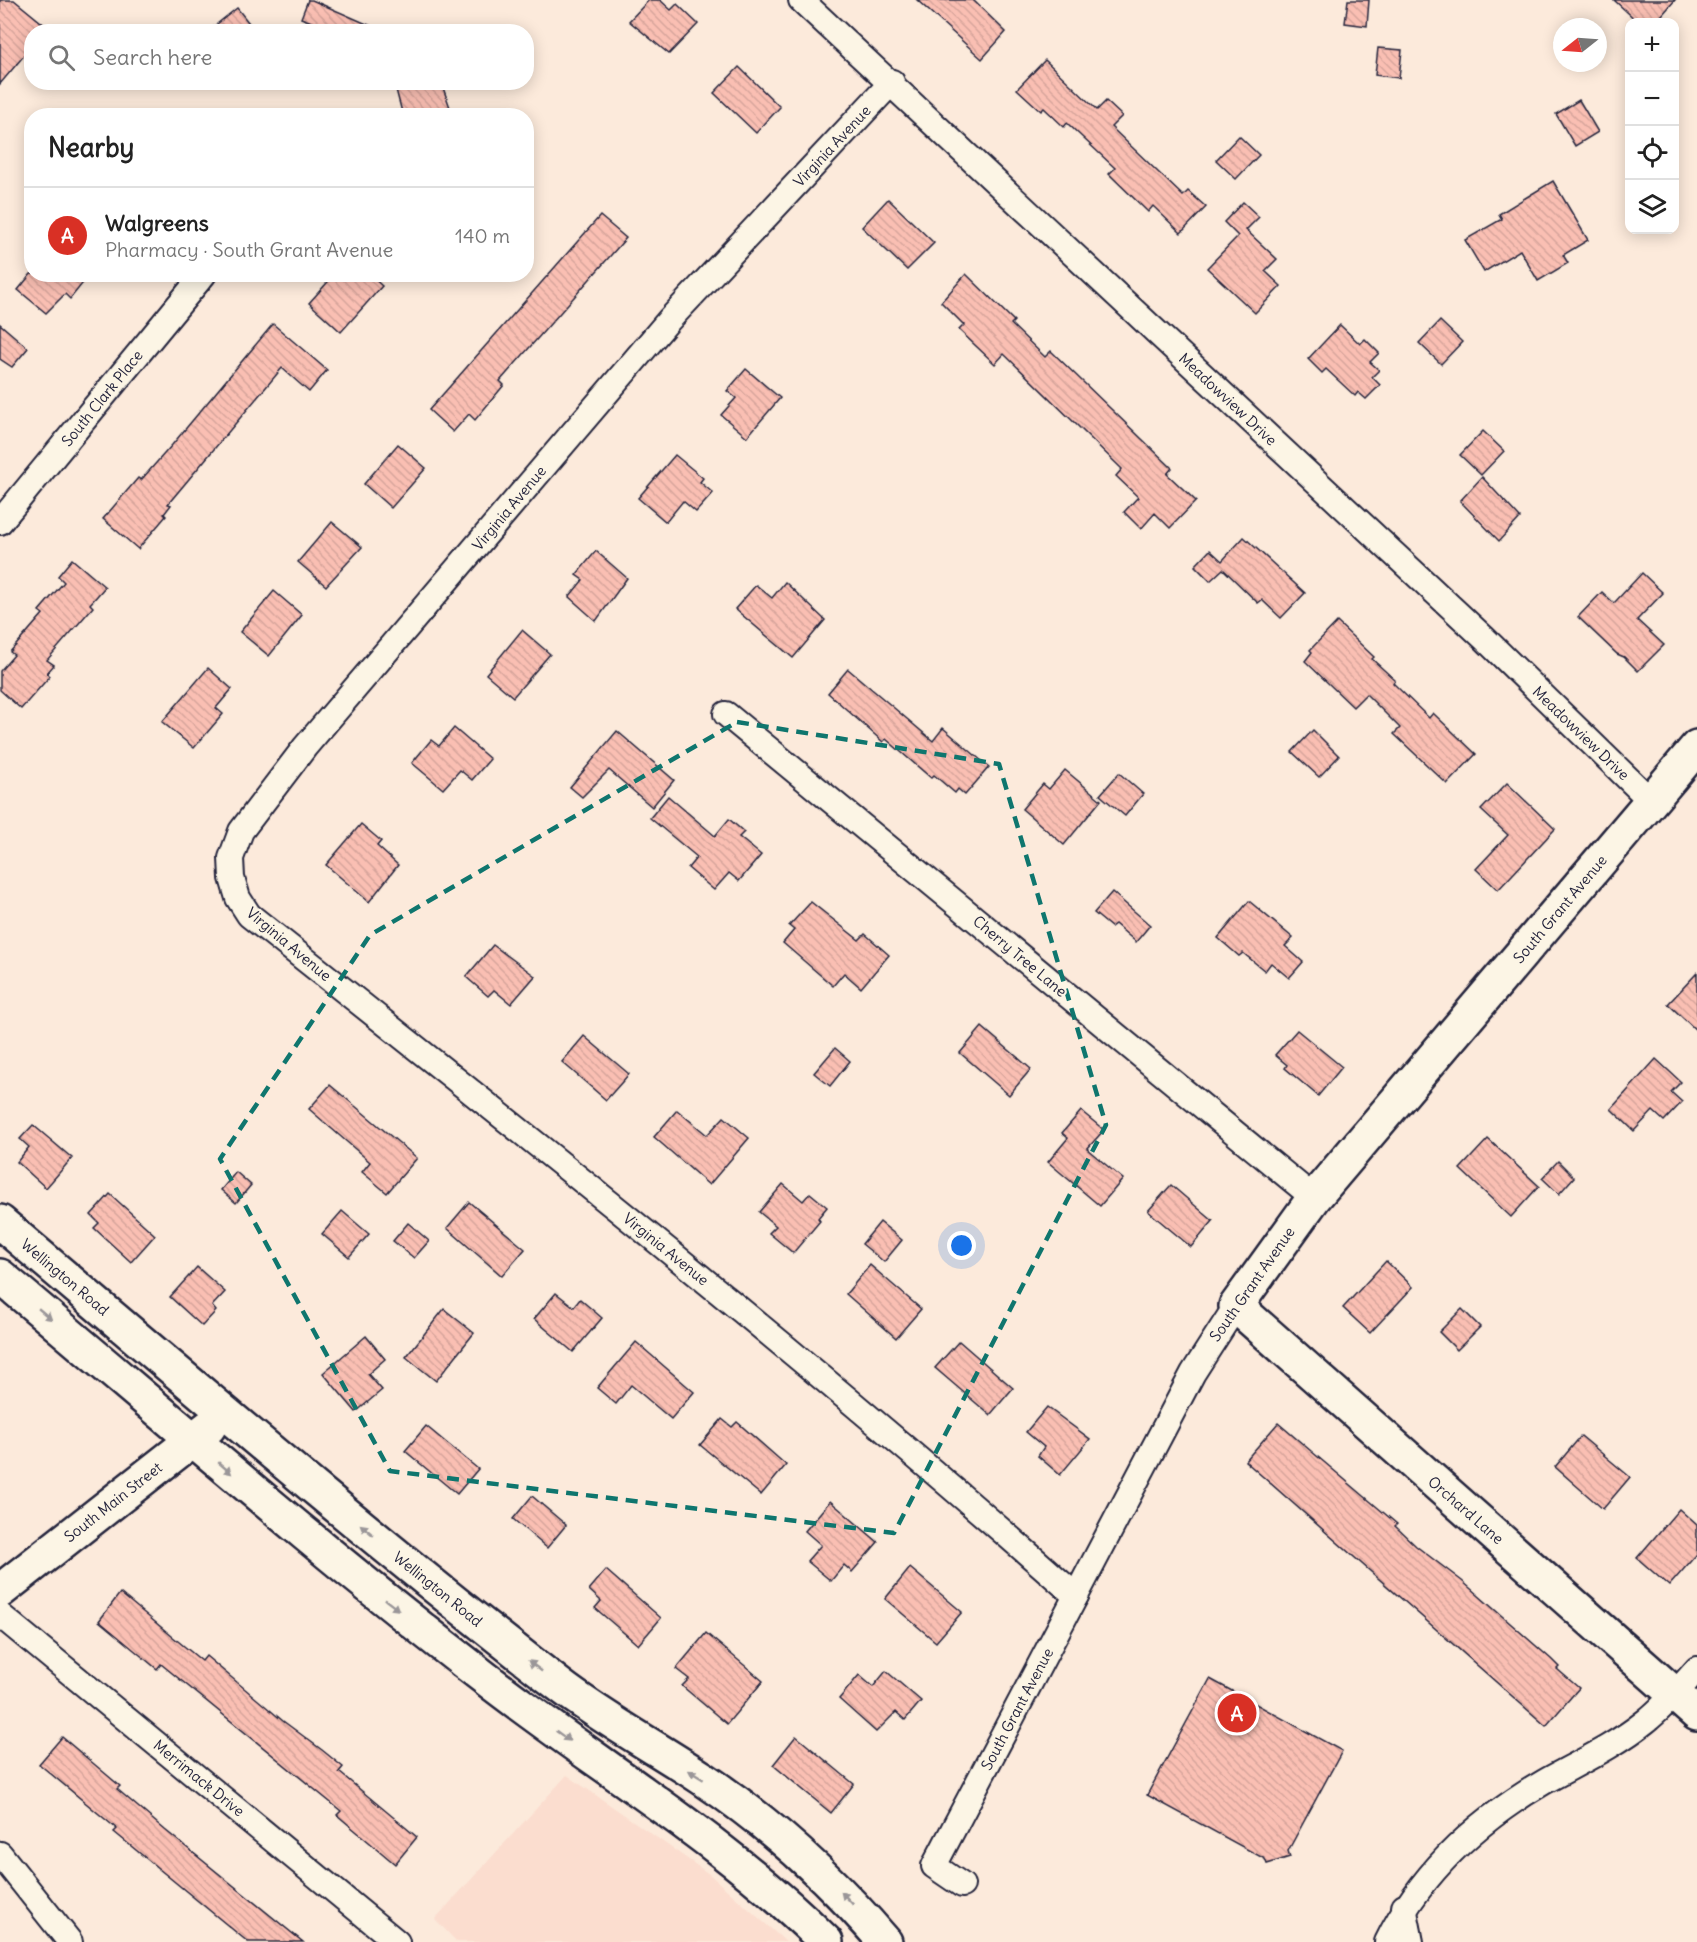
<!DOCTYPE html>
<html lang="en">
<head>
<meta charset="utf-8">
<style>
  body { margin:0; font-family:Delius,sans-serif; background:#f2f2f2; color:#222 }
  .controls { position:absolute; right:18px; top:18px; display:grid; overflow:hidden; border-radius:12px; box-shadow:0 3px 15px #0003 }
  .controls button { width:54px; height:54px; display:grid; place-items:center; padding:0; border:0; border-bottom:2px solid #e0e0e0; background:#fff; color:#222; font:30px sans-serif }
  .compass { position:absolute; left:1553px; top:18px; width:54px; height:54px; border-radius:50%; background:#fff; box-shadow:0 3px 15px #0003; rotate:253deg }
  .you { position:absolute; left:962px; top:1246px; width:21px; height:21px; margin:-15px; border:4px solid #fff; border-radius:50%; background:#1a73e8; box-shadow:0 0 0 9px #1a73e833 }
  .badge { display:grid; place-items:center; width:39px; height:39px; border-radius:50%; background:#d93025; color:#fff; font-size:20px; font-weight:700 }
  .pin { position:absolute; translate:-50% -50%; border:3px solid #fff; box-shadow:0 2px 6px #0006 }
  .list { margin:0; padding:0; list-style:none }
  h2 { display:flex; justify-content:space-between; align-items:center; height:78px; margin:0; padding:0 24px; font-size:26px }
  h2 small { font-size:20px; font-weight:400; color:#767676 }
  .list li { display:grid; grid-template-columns:39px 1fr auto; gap:18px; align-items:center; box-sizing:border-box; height:96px; padding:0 24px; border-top:2px solid #e0e0e0 }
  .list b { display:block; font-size:22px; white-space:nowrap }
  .list p { margin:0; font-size:20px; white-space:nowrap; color:#767676 }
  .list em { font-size:20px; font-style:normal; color:#767676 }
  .icon { flex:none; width:33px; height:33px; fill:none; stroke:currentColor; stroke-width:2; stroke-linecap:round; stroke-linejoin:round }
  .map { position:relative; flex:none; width:1697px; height:1942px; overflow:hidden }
  .search { position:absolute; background:#fff; box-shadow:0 3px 15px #0003; left:24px; top:24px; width:510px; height:66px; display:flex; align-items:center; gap:15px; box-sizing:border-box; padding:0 21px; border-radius:24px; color:#767676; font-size:22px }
  .panel { position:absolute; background:#fff; box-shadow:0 3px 15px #0003; left:24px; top:108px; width:510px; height:174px; border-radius:24px }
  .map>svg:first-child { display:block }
  .built { fill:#fbddcf }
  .building { fill:url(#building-back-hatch); stroke:#22223b; stroke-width:1.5 }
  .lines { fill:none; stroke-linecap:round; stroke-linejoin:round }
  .street-casing { stroke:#22223b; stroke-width:28 }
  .secondary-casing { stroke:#22223b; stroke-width:38 }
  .street { stroke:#fcf5e5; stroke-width:24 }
  .secondary { stroke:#fcf5e5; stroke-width:33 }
  .oneway { fill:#9a9698 }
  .marked { fill:none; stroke:#0f766e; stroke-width:4.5; stroke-dasharray:12 8; stroke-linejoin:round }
  .labels { text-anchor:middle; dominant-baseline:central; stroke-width:4.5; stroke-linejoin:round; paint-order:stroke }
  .street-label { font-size:15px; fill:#22223b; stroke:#fcf5e5 }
</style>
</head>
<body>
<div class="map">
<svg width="1697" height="1942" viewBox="0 0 1697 1942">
  <defs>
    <pattern id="building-back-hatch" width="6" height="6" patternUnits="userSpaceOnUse" patternTransform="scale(1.5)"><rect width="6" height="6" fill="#fabfb3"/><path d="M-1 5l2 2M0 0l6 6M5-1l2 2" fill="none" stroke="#d6a49b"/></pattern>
  </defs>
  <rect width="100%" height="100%" fill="#fceadb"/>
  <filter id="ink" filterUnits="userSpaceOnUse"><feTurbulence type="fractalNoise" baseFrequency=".0167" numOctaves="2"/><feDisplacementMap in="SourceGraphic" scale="12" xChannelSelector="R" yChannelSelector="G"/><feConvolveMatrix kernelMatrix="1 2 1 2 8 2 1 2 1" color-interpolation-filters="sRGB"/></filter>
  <g filter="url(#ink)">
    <path class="built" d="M 567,1775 L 709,1874 L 786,1942 L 457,1942 L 435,1919 Z"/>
    <g class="building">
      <path d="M 0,0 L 14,0 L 47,27 L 44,32 L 32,32 L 32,46 L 0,84 Z"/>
      <path d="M 308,0 L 312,0 L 385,32 L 310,32 L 314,23 L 301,18 Z"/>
      <path d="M 649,0 L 660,0 L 671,10 L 677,4 L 698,24 L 669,54 L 629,21 Z"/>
      <path d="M 917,0 L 973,0 L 1006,32 L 982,59 Z"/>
      <path d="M 1348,0 L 1369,0 L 1367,26 L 1345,23 Z"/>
      <path d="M 1614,0 L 1675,0 L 1656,22 L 1638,22 Z"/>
      <path d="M 237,8 L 256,32 L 207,32 Z"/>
      <path d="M 1378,48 L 1402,50 L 1399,78 L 1375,75 Z"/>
      <path d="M 1045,60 L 1097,110 L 1106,101 L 1122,116 L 1111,127 L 1183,196 L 1188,191 L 1206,207 L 1181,233 L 1153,206 L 1148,212 L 1109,174 L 1115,168 L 1067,123 L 1064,127 L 1044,108 L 1041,111 L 1017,89 Z"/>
      <path d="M 739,67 L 780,107 L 756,133 L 714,93 Z"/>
      <path d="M 394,82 L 441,82 L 453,116 L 403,116 Z"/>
      <path d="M 1579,100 L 1598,132 L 1575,146 L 1556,114 Z"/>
      <path d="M 1239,136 L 1259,155 L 1236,179 L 1216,160 Z"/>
      <path d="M 1553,181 L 1588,240 L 1563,255 L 1568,263 L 1538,281 L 1520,250 L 1484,272 L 1465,240 L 1502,219 L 1499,214 Z"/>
      <path d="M 888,199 L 934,243 L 907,270 L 862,227 Z"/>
      <path d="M 1243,202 L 1259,217 L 1246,230 L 1277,259 L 1265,271 L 1281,286 L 1255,313 L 1207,268 L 1238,236 L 1224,222 Z"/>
      <path d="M 600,216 L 626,238 L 500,381 L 504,385 L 475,420 L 469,414 L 453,432 L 429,410 Z"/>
      <path d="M 31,274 L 90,274 L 70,299 L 65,294 L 46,313 L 18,290 Z"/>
      <path d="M 335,274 L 369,274 L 382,286 L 341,332 L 309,303 Z"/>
      <path d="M 966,274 L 1014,321 L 1011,324 L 1045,357 L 1051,351 L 1172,468 L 1167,474 L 1196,501 L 1170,528 L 1155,513 L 1141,529 L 1124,512 L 1138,497 L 1116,476 L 1122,469 L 1004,354 L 995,364 L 959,330 L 964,325 L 941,302 Z"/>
      <path d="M 1440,321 L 1462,342 L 1441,364 L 1419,343 Z"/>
      <path d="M 0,324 L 28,348 L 12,367 L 0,359 Z"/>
      <path d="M 273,324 L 327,370 L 309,392 L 282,368 L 168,504 L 171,505 L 164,514 L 166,516 L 138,549 L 103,519 L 138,478 L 141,480 L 172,445 Z"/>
      <path d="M 1340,325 L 1360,344 L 1365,339 L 1379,353 L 1370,362 L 1379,370 L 1372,377 L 1380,385 L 1366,399 L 1358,392 L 1355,396 L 1326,369 L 1322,373 L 1308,359 Z"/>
      <path d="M 746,369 L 780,398 L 747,437 L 721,415 L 736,398 L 727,391 Z"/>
      <path d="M 1483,431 L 1504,451 L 1481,475 L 1460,455 Z"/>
      <path d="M 398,444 L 426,468 L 391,508 L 364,484 Z"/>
      <path d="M 675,455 L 703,478 L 700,482 L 713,493 L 696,512 L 683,501 L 666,522 L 638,498 Z"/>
      <path d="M 1482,477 L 1520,518 L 1499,541 L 1460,501 Z"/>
      <path d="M 332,522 L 362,547 L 326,586 L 298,562 Z"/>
      <path d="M 1244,537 L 1305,593 L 1281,618 L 1262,600 L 1258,603 L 1223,569 L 1210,581 L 1195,566 L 1210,550 L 1222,561 Z"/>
      <path d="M 596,551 L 627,578 L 596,621 L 569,597 L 583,580 L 576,575 Z"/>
      <path d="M 72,559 L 105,587 L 90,604 L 93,607 L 47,660 L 54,665 L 47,673 L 50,676 L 21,709 L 0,690 L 0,671 L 14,655 L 10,652 L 43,614 L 39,611 L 64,582 L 58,576 Z"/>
      <path d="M 1642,573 L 1663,593 L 1637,620 L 1664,645 L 1638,671 L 1624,657 L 1617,654 L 1578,617 L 1602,592 L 1614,603 Z"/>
      <path d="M 785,582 L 825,620 L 793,658 L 735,609 L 756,585 L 772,598 Z"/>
      <path d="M 274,591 L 302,615 L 269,656 L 240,632 Z"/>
      <path d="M 1337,622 L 1374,657 L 1372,659 L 1395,680 L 1393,683 L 1429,718 L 1433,713 L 1476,754 L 1447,784 L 1394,734 L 1400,728 L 1366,694 L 1353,707 L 1305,661 L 1312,652 L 1310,650 Z"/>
      <path d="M 522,630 L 550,654 L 513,697 L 486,674 Z"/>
      <path d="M 208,668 L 232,689 L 216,708 L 223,714 L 194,748 L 162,722 Z"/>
      <path d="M 848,669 L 933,741 L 943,728 L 989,767 L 965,795 L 958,789 L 955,793 L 934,775 L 931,778 L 886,739 L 883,742 L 828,693 Z"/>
      <path d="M 454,728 L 490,759 L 472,780 L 460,770 L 443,789 L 412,763 L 431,740 L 439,746 Z"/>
      <path d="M 1313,730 L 1339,756 L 1319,777 L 1292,752 Z"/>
      <path d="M 617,731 L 674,780 L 652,807 L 609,770 L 582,797 L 570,787 Z"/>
      <path d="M 1065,770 L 1101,800 L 1064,845 L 1022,809 L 1043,784 L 1049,789 Z"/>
      <path d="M 1119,773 L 1143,794 L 1125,816 L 1100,795 Z"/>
      <path d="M 1507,783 L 1555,829 L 1498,890 L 1476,869 L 1508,835 L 1481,810 Z"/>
      <path d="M 668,796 L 715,836 L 729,819 L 744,832 L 739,837 L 761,855 L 739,881 L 729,873 L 714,890 L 688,868 L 697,857 L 650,818 Z"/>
      <path d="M 361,824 L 381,841 L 377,846 L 398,865 L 369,902 L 326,865 Z"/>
      <path d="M 1112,892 L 1150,925 L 1136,942 L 1115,924 L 1111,927 L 1094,913 Z"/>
      <path d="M 1249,901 L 1293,938 L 1285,946 L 1303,962 L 1289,978 L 1271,963 L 1265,971 L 1243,953 L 1239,956 L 1218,938 Z"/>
      <path d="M 811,902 L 859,940 L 865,934 L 889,955 L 861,988 L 844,973 L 833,986 L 783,943 L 794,930 L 789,926 Z"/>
      <path d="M 493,945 L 535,976 L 511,1004 L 494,990 L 488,996 L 466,977 Z"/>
      <path d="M 1697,973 L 1697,1031 L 1668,1004 Z"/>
      <path d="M 982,1027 L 1031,1069 L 1009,1095 L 960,1053 Z"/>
      <path d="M 1297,1030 L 1342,1067 L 1318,1096 L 1285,1068 L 1287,1065 L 1275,1055 Z"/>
      <path d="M 584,1036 L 629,1074 L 606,1100 L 562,1062 Z"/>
      <path d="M 835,1048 L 850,1061 L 830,1086 L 814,1073 Z"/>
      <path d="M 1656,1059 L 1681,1082 L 1671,1092 L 1682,1102 L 1664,1121 L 1653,1111 L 1634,1131 L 1611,1109 Z"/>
      <path d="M 330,1085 L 417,1158 L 387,1193 L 362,1172 L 370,1162 L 309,1109 Z"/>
      <path d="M 677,1110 L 707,1135 L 724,1117 L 749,1138 L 709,1185 L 654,1137 Z"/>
      <path d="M 1081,1111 L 1104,1130 L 1087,1149 L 1123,1179 L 1100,1206 L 1048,1162 L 1068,1138 L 1062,1133 Z"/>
      <path d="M 33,1125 L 72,1158 L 46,1188 L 17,1162 L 29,1147 L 20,1139 Z"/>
      <path d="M 1488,1139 L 1539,1186 L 1511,1217 L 1460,1169 Z"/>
      <path d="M 1558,1161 L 1574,1177 L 1559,1194 L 1542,1178 Z"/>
      <path d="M 236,1172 L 251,1185 L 236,1203 L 221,1190 Z"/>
      <path d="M 783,1184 L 803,1201 L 810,1193 L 827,1207 L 818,1218 L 820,1221 L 793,1253 L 769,1233 L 776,1226 L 759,1212 Z"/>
      <path d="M 1171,1185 L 1213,1221 L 1191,1247 L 1148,1211 Z"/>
      <path d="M 110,1194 L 155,1235 L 131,1262 L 94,1228 L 99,1223 L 91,1215 Z"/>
      <path d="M 469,1202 L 525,1249 L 502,1276 L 447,1228 Z"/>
      <path d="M 342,1211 L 369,1234 L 349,1257 L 322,1234 Z"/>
      <path d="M 880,1222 L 902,1240 L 884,1262 L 862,1244 Z"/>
      <path d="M 408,1223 L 429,1241 L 414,1258 L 393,1241 Z"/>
      <path d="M 1386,1261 L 1413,1287 L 1370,1333 L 1343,1308 Z"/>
      <path d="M 870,1265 L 921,1309 L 896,1338 L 846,1294 Z"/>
      <path d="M 197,1267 L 225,1292 L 212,1306 L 216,1311 L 202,1326 L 170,1297 Z"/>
      <path d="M 556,1293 L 574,1307 L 580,1299 L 602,1318 L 573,1352 L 534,1319 Z"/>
      <path d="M 444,1309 L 474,1333 L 436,1381 L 406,1357 Z"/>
      <path d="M 1462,1309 L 1480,1327 L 1457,1350 L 1439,1332 Z"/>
      <path d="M 366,1336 L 385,1359 L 368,1374 L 382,1390 L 356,1412 L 323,1373 Z"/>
      <path d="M 959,1341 L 1013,1388 L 990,1415 L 935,1368 Z"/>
      <path d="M 636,1342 L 694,1392 L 671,1419 L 631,1385 L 616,1404 L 597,1388 Z"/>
      <path d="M 1047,1407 L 1090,1439 L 1060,1475 L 1038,1456 L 1044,1447 L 1026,1432 Z"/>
      <path d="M 722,1419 L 732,1427 L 737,1422 L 786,1465 L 761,1495 L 700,1445 Z"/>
      <path d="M 1278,1423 L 1397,1524 L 1395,1526 L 1416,1546 L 1462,1581 L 1551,1659 L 1559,1667 L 1557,1669 L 1579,1688 L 1546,1726 L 1245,1461 Z"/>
      <path d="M 426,1426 L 478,1469 L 457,1494 L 405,1451 Z"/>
      <path d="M 1581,1436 L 1630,1477 L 1603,1509 L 1555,1467 Z"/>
      <path d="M 532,1496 L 566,1525 L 547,1548 L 513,1519 Z"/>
      <path d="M 830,1501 L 878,1542 L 852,1572 L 844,1565 L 831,1581 L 807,1561 L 821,1545 L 805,1531 Z"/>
      <path d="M 1679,1509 L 1697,1525 L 1697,1554 L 1669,1586 L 1637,1558 Z"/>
      <path d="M 910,1568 L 962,1612 L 936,1642 L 885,1599 Z"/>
      <path d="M 606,1570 L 661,1618 L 638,1645 L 595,1608 L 601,1601 L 589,1590 Z"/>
      <path d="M 120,1593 L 202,1661 L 206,1656 L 283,1721 L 322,1750 L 343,1767 L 339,1772 L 417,1837 L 395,1864 L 337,1815 L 341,1811 L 161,1664 L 157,1669 L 99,1621 Z"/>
      <path d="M 706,1633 L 763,1681 L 727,1724 L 682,1686 L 689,1679 L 676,1669 Z"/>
      <path d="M 886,1671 L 921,1701 L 905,1720 L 896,1712 L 876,1732 L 839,1699 L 859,1675 L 873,1687 Z"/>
      <path d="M 1210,1679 L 1342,1751 L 1288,1851 L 1290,1857 L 1267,1864 L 1265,1859 L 1147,1795 Z"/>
      <path d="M 796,1736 L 854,1784 L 831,1813 L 773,1765 Z"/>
      <path d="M 62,1737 L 120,1786 L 117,1789 L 165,1830 L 303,1942 L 248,1942 L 114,1832 L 117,1829 L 39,1764 Z"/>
    </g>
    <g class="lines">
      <defs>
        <g id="street">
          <path d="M 801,0 L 1484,638 L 1651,801"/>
          <path d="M 892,82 L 669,320 L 305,747 L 241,831 L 231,858 L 232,878 L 238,898 L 249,915 C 529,1137 809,1359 1076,1596"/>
          <path d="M 0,522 L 204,274"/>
          <path d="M 726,714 L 1314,1198"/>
          <path d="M 0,1615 L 397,1942"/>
          <path d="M 0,1854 L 70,1942"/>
          <path d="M 962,1885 L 934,1866 L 1193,1373 L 1236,1306"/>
          <path d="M 1404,1907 L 1411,1942"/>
          <path d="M 1387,1942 C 1421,1872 1477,1821 1544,1782 C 1578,1763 1615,1746 1646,1721 C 1665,1706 1681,1687 1697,1669"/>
        </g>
        <g id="secondary">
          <path d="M 1697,747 L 1314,1198 L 1236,1306 L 1697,1714"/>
          <path d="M 0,1222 C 184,1378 367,1536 558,1684 C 603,1719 654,1746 702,1778 C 771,1824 831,1879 885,1942"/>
          <path d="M 0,1276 C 161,1411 318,1550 485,1678 C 598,1766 724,1840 826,1942"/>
          <path d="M 0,1591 L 209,1427"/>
        </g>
      </defs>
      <use href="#street" class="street-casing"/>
      <use href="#secondary" class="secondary-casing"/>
      <use href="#street" class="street"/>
      <use href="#secondary" class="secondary"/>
    </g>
    <defs><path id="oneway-solid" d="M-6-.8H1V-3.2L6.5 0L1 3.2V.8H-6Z" transform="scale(1.5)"/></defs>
    <g class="oneway">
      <use href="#oneway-solid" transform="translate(45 1314) rotate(40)"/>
      <use href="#oneway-solid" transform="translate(225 1468) rotate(41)"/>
      <use href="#oneway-solid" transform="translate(367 1530) rotate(-140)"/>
      <use href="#oneway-solid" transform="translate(392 1605) rotate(38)"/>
      <use href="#oneway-solid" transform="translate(535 1666) rotate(-142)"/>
      <use href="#oneway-solid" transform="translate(563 1736) rotate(36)"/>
      <use href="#oneway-solid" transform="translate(696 1775) rotate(-148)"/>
      <use href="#oneway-solid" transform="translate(847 1898) rotate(-133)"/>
    </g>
  </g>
  <path class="marked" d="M 737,722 L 999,764 L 1106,1125 L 894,1533 L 390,1471 L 220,1159 L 370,935 Z"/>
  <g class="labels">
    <g class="street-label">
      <text transform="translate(832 146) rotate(-47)">Virginia Avenue</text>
      <text transform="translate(102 398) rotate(-51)">South Clark Place</text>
      <text transform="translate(1228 399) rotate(43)">Meadowview Drive</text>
      <text transform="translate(509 508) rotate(-50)">Virginia Avenue</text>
      <text transform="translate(1581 733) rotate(44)">Meadowview Drive</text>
      <text transform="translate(1560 909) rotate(-50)">South Grant Avenue</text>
      <text transform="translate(289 944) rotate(40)">Virginia Avenue</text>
      <text transform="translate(1020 956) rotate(40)">Cherry Tree Lane</text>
      <text transform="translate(666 1249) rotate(39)">Virginia Avenue</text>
      <text transform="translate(65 1277) rotate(40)">Wellington Road</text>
      <text transform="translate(1252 1284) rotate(-55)">South Grant Avenue</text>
      <text transform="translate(113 1502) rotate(-38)">South Main Street</text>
      <text transform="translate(1466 1510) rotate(41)">Orchard Lane</text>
      <text transform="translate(438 1589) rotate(39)">Wellington Road</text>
      <text transform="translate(1017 1709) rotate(-62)">South Grant Avenue</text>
      <text transform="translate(199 1778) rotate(39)">Merrimack Drive</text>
    </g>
  </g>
</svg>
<div class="controls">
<button>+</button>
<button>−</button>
<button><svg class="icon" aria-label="locate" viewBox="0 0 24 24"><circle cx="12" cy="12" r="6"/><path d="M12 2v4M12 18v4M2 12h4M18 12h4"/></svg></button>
<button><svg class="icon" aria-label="layers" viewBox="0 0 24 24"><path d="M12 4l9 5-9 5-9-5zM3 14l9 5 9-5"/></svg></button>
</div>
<svg class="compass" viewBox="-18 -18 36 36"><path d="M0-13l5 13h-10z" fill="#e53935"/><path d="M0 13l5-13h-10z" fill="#767676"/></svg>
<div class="you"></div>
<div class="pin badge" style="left:1237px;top:1713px">A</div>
<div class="search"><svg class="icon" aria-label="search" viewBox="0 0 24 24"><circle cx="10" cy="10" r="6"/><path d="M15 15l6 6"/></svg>Search here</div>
<section class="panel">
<h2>Nearby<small></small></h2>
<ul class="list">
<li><span class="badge">A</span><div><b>Walgreens</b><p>Pharmacy · South Grant Avenue</p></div><em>140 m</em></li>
</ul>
</section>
</div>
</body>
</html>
